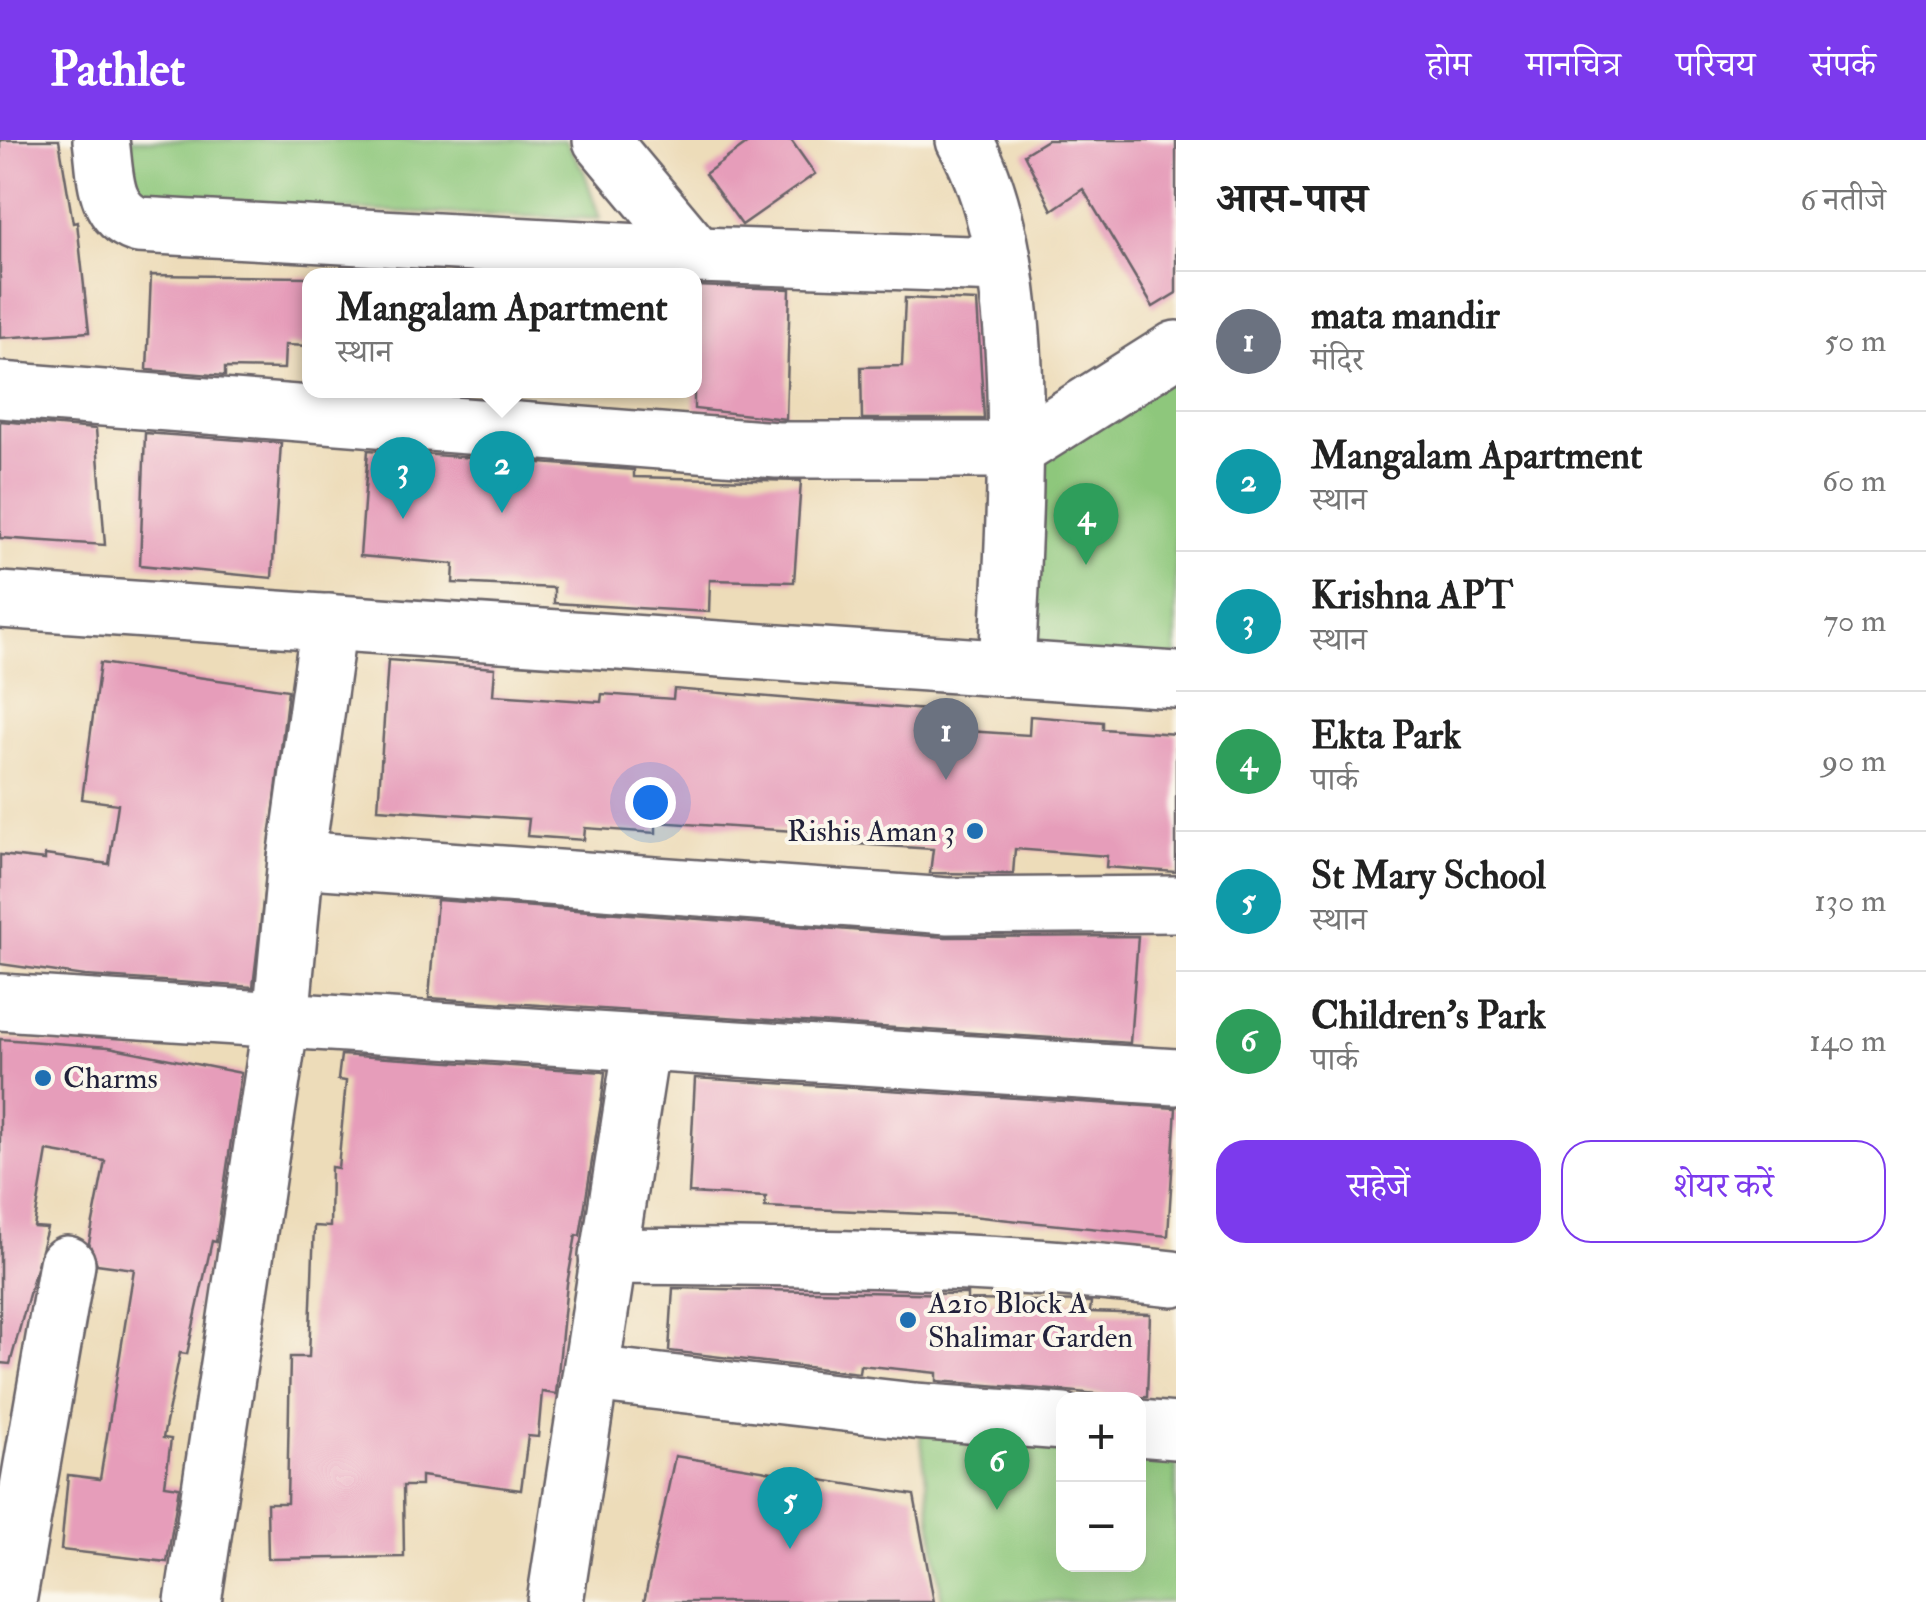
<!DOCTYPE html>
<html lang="hi">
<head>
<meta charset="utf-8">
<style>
  body { margin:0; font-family:"IM FELL Double Pica","Noto Serif Devanagari",serif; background:#f2f2f2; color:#222 }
  .controls { position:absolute; right:30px; bottom:30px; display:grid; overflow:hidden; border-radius:20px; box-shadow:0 10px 40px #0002 }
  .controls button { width:90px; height:90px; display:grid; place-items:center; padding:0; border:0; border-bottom:2px solid #e0e0e0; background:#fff; color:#222; font:50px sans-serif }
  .you { position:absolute; left:650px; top:662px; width:35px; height:35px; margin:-25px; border:8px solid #fff; border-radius:50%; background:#1a73e8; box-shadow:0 0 0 15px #1a73e833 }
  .badge { display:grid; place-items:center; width:65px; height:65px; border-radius:50%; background:#7c3aed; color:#fff; font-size:32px; font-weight:700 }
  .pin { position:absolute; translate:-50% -82px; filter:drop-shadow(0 2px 5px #0008) }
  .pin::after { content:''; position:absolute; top:52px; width:35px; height:30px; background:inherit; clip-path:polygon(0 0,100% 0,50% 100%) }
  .popup { position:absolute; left:302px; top:128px; width:400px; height:130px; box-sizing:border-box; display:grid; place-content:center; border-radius:20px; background:#fff; filter:drop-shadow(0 2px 8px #0005); font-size:32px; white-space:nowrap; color:#767676 }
  .popup b { font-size:38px; color:#222 }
  .popup::after { content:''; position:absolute; left:50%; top:100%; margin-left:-20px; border:20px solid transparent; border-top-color:#fff }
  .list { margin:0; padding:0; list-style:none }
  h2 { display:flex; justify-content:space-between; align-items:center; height:130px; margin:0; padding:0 40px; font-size:42px }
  h2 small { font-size:32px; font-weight:400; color:#767676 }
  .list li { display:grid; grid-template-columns:65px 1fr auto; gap:30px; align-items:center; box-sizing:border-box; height:140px; padding:0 40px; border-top:2px solid #e0e0e0 }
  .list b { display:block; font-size:38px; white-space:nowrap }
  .list p { margin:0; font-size:32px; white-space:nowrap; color:#767676 }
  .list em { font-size:32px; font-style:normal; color:#767676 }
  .actions { display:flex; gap:20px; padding:30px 40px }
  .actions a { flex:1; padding:22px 0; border:2px solid #7c3aed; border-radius:30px; text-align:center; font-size:35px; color:#7c3aed }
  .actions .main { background:#7c3aed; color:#fff }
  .map { position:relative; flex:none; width:1176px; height:1462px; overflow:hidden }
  header { display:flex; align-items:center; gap:60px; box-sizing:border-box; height:140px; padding:0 50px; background:#7c3aed; color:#fff }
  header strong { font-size:48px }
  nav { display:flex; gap:55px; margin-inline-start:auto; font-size:35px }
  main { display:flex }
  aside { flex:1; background:#fff }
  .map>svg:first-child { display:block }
  .green { fill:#8ec77b; stroke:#58745b; stroke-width:2.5 }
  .building { fill:#e69dba }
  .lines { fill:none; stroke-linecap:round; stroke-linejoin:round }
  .minor-casing { stroke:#696367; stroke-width:60 }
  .minor { stroke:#fff; stroke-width:55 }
  .poi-dot { fill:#1f6fb2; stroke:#fbf7ec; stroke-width:4 }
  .labels { text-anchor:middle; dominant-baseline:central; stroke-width:8; stroke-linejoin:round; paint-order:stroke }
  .poi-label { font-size:30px; fill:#22223b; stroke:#fbf7ec; text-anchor:start }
</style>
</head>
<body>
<header>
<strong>Pathlet</strong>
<nav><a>होम</a><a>मानचित्र</a><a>परिचय</a><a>संपर्क</a></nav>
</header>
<main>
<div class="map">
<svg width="1176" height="1462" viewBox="0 0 1176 1462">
  <rect width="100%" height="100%" fill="#fbf7ec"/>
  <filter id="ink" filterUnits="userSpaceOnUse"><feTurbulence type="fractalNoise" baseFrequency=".01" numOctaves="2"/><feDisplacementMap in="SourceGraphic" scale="20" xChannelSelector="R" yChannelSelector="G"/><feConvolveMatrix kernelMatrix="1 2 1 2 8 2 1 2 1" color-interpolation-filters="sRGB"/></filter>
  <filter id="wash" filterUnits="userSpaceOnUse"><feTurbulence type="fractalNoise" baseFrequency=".0048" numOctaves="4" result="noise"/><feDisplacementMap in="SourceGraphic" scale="40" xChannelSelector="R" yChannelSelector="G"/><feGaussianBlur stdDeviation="2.25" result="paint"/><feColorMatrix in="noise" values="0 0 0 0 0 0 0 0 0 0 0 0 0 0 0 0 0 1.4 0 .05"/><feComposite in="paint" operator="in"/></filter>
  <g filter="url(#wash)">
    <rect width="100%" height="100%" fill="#eddcb9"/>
    <g class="green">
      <path d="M 102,0 L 565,0 L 584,31 L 600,79 L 108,62 Z"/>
      <path d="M 1176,222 L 1176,552 L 985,519 L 1007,332 Z"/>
      <path d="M 920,1292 L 1063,1305 L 1064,1424 L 1138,1424 L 1139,1312 L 1176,1315 L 1176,1462 L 942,1462 Z"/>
    </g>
    <g id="blocks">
      <g class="building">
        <path d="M 0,0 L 59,0 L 73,83 L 77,82 L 89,192 L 0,198 Z"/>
        <path d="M 752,0 L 791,0 L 815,34 L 742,85 L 705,34 Z"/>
        <path d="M 1047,0 L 1176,0 L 1176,153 L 1153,167 L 1083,49 L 1052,70 L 1024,14 Z"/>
        <path d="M 151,135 L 310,137 L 310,206 L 285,205 L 284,229 L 225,228 L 225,236 L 147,230 Z"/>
        <path d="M 694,146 L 790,149 L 786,279 L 694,269 Z"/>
        <path d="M 905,158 L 977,161 L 984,279 L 862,279 L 861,227 L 902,226 Z"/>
        <path d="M 0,281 L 96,289 L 105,405 L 0,398 Z"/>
        <path d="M 145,293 L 281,303 L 272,438 L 140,425 Z"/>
        <path d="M 368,310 L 634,330 L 634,337 L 801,341 L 794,442 L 710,440 L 709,472 L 637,468 L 554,463 L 554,448 L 453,443 L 454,424 L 360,416 Z"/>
        <path d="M 388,520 L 495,528 L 493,555 L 601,562 L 602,554 L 673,559 L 674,549 L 938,571 L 936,589 L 1029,595 L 1030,576 L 1103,582 L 1103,589 L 1176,594 L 1176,732 L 1106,727 L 1107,716 L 1015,709 L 1013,734 L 930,733 L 933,709 L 841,703 L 842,694 L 656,682 L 656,693 L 585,688 L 584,700 L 527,696 L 529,679 L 378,669 Z"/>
        <path d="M 100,523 L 288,550 L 253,847 L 85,836 L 0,824 L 0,715 L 45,720 L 45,715 L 109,724 L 118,664 L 82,659 Z"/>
        <path d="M 437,760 L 946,797 L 1138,796 L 1130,903 L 429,858 Z"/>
        <path d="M 0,899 L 109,907 L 241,933 L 216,1102 L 212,1101 L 187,1214 L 180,1213 L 163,1298 L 171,1299 L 165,1345 L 179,1347 L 167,1422 L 61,1410 L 68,1335 L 100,1339 L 134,1129 L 97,1124 L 89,1103 L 105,1021 L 47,1011 L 34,1087 L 47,1088 L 10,1224 L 0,1223 Z"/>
        <path d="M 341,915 L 605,932 L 602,958 L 580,1096 L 576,1095 L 567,1144 L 556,1254 L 542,1252 L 538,1297 L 528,1296 L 521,1350 L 421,1336 L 421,1346 L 403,1346 L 404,1417 L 268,1419 L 267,1363 L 287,1363 L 290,1217 L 309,1217 L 314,1086 L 330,1087 L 331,1027 L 338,1028 L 346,941 L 338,940 Z"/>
        <path d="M 695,938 L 1176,968 L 1168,1096 L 971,1076 L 765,1067 L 766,1057 L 689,1053 Z"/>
        <path d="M 673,1148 L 959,1154 L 967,1154 L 967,1160 L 1091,1162 L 1090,1172 L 1150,1174 L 1147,1257 L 1107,1260 L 1107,1255 L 1066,1251 L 937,1241 L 937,1233 L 860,1225 L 859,1233 L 669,1211 Z"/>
        <path d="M 675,1316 L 914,1355 L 934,1462 L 644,1462 Z"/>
      </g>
    </g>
  </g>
  <g filter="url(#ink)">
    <use href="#blocks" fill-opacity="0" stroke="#696367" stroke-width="2.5"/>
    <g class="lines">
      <defs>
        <g id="minor">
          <path d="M 101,0 C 106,33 102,72 138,85 L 697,115 L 1002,125"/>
          <path d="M 601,0 L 697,115"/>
          <path d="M 964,0 C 1037,123 1013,386 1007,529"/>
          <path d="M 0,250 L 777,310 L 1016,310 L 1176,209"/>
          <path d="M 0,460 L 1176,540"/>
          <path d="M 296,719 L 948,766 L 1176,764"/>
          <path d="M 0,862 L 1176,937"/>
          <path d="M 607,1116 C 797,1117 984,1118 1173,1139"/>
          <path d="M 591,1234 L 914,1271 L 1064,1282"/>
          <path d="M 1138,1288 L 1176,1291"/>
          <path d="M 8,1462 L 67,1124"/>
          <path d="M 193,1462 L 281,880 L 296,719 L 329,482"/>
          <path d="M 555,1462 L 642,903"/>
        </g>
      </defs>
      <use href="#minor" class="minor-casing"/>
      <use href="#minor" class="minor"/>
    </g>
  </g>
  <g class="poi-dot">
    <circle cx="975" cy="691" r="10"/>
    <circle cx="43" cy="938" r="10"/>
    <circle cx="908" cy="1180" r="10"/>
  </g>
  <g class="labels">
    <g class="poi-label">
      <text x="955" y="691" text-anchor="end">Rishis Aman 3</text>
      <text x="63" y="938">Charms</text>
      <text x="928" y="1163">A210 Block A<tspan x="928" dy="34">Shalimar Garden</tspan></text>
    </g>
  </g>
</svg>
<div class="controls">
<button>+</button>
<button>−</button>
</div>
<div class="you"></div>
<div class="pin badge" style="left:946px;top:640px;background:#6b7280">1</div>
<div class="pin badge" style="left:502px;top:373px;background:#0f9aa8">2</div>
<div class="popup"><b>Mangalam Apartment</b>स्थान</div>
<div class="pin badge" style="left:403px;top:379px;background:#0f9aa8">3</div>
<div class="pin badge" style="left:1086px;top:425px;background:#2e9e5b">4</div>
<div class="pin badge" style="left:790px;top:1409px;background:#0f9aa8">5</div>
<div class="pin badge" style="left:997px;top:1370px;background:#2e9e5b">6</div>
</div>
<aside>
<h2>आस-पास<small>6 नतीजे</small></h2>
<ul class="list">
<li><span class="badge" style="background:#6b7280">1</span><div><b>mata mandir</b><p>मंदिर</p></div><em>50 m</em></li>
<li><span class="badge" style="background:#0f9aa8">2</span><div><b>Mangalam Apartment</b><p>स्थान</p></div><em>60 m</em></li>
<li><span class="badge" style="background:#0f9aa8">3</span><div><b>Krishna APT</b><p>स्थान</p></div><em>70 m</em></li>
<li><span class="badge" style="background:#2e9e5b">4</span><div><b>Ekta Park</b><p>पार्क</p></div><em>90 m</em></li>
<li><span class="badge" style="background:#0f9aa8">5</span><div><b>St Mary School</b><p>स्थान</p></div><em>130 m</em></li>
<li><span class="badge" style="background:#2e9e5b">6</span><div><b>Children's Park</b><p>पार्क</p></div><em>140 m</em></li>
</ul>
<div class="actions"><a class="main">सहेजें</a><a>शेयर करें</a></div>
</aside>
</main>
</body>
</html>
